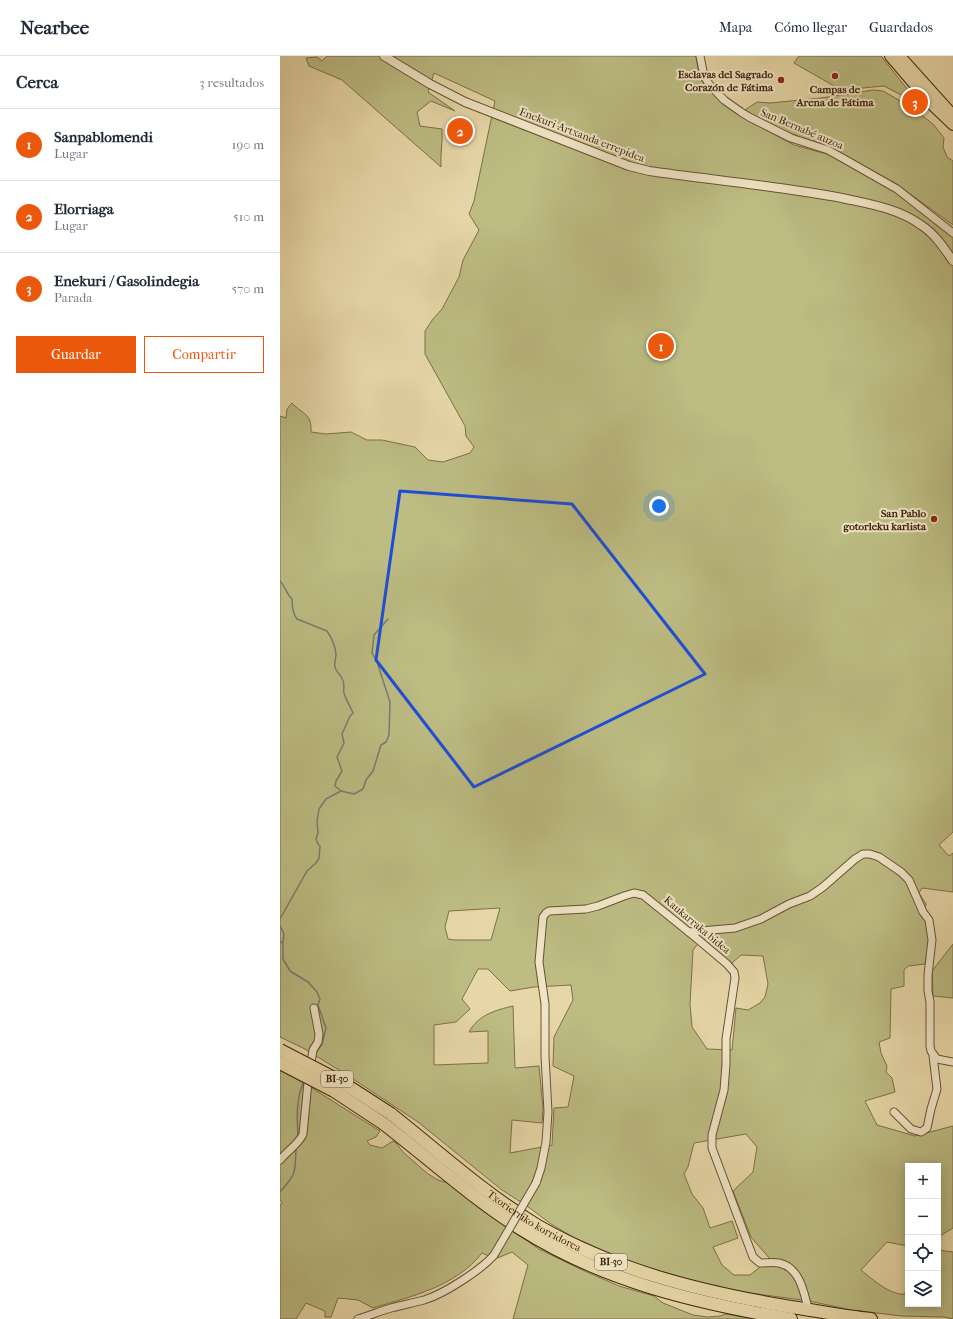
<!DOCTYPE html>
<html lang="es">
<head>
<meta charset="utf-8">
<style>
  body { margin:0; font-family:"IM FELL French Canon",serif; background:#f6f6f7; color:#1f2937 }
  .controls { position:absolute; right:12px; bottom:12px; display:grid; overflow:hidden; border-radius:0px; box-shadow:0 2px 10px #0003 }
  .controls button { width:36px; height:36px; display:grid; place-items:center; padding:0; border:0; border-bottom:1px solid #e0e1e3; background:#fff; color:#1f2937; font:20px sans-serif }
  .you { position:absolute; left:379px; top:450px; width:14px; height:14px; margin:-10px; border:3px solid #fff; border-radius:50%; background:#1a73e8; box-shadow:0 0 0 6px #1a73e833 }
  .badge { display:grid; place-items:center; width:26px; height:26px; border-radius:50%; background:#ea580c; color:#fff; font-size:13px; font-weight:700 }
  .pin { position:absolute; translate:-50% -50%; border:2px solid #fff; box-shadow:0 1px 4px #0006 }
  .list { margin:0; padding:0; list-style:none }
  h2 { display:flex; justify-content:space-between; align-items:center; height:52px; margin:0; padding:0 16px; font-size:17px }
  h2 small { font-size:13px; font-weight:400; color:#747a83 }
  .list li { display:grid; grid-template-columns:26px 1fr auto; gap:12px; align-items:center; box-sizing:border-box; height:72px; padding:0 16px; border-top:1px solid #e0e1e3 }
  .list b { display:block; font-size:15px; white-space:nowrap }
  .list p { margin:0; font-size:13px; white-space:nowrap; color:#747a83 }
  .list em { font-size:13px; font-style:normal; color:#747a83 }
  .actions { display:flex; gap:8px; padding:12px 16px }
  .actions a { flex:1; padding:9px 0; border:1px solid #ea580c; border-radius:0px; text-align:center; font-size:14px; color:#ea580c }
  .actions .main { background:#ea580c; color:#fff }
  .icon { flex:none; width:22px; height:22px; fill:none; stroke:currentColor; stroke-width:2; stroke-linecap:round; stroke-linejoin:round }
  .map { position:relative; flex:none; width:673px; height:1263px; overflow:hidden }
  header { display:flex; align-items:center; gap:24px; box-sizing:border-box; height:56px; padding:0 20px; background:#fff; border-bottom:1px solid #e0e1e3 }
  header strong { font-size:19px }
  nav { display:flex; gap:22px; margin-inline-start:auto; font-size:14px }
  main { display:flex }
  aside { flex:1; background:#fff }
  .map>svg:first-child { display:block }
  .green { fill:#bcbc83; stroke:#7e7048; fill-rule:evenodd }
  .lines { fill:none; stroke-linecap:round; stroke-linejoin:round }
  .stream { stroke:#777d70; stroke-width:1.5 }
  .minor-casing { stroke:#6a5233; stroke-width:9 }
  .tertiary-casing { stroke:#6a5233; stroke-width:10 }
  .primary-casing { stroke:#41250c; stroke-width:12 }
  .motorway-casing { stroke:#41250c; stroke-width:14 }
  .minor { stroke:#efe5c6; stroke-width:7 }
  .tertiary { stroke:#efe5c6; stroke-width:8 }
  .primary { stroke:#e7d7a8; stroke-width:10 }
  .motorway { stroke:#e7d7a8; stroke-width:12 }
  .minor-bridge-casing { stroke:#6a5233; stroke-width:9; stroke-linecap:butt }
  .motorway-bridge-casing { stroke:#41250c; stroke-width:14; stroke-linecap:butt }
  .minor-bridge { stroke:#efe5c6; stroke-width:7 }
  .motorway-bridge { stroke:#e7d7a8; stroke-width:12 }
  .marked { fill:none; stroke:#1d4ed8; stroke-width:3; stroke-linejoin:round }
  .poi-dot { fill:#8f2418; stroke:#efe5c6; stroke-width:1.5 }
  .labels { text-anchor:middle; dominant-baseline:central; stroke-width:4; stroke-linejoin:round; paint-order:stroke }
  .shield { fill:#efe5c6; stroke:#755f44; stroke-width:1 }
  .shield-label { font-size:10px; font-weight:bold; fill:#41250c }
  .poi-label { font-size:11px; font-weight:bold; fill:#41250c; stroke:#efe5c6; text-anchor:end }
  .street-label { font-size:11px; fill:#41250c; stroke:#efe5c6 }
</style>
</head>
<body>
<header>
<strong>Nearbee</strong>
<nav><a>Mapa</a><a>Cómo llegar</a><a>Guardados</a></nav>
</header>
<main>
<aside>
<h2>Cerca<small>3 resultados</small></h2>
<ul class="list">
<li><span class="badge">1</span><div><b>Sanpablomendi</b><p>Lugar</p></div><em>190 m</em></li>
<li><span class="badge">2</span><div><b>Elorriaga</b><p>Lugar</p></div><em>510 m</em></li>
<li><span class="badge">3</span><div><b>Enekuri / Gasolindegia</b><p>Parada</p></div><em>570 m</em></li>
</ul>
<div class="actions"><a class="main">Guardar</a><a>Compartir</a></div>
</aside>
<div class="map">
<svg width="673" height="1263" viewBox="0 0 673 1263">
  <rect width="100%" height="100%" fill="#e7d7a8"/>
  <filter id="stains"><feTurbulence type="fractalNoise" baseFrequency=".005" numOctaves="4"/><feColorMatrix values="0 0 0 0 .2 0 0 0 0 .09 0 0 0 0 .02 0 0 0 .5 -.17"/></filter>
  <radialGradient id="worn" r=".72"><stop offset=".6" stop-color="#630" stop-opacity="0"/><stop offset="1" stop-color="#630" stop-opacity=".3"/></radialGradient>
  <g class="green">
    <path d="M 47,0 L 416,0 L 418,13 L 428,33 L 450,52 L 469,65 L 514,89 L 554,100 L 617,137 L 656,164 L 673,181 L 673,776 L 659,789 L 669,800 L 673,797 L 673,836 L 642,832 L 639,837 L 646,848 C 643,858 649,872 649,883 C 649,891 646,900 645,908 L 628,910 L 624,914 L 624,930 L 611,933 L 610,982 L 599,986 L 601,997 L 607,1010 L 606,1016 L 612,1022 L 615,1036 L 585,1045 L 597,1069 L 635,1080 L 673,1070 L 673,1172 L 658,1181 L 658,1110 L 628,1110 L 628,1190 L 607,1186 L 581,1214 C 592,1223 611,1240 625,1238 L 628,1217 L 628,1248 L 658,1248 L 658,1194 L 673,1196 L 673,1263 L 664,1261 L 622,1260 L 571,1254 L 529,1245 L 470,1237 L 425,1229 L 356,1209 L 293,1181 L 271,1168 L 247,1150 L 222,1134 L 138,1066 L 67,1019 L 23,992 L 0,981 L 0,360 L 6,362 L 7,353 L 12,347 C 23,359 32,357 31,376 L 46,378 L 71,376 L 87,384 L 102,384 L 135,391 L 148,404 L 163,406 L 190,397 L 194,391 L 186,380 L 185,370 L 145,298 L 145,275 L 153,263 L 162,253 L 179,221 L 183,204 L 199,174 L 189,158 L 194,145 L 215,45 L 154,17 L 148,36 L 175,55 L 151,45 L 137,56 L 140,70 L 162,73 C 163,86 160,98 161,111 L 62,24 L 29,10 L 26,2 L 37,1 L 42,5 ZM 220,852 L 211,884 L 174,884 L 168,883 L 165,871 L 169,855 ZM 422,883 L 451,908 L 461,899 L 483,900 L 488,928 L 485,941 L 480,947 L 468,954 L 456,952 L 452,994 L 427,993 L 412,971 L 410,948 L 413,894 ZM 198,913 L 208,913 L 230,935 L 254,931 L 291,929 L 293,944 L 274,981 L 273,1010 L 294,1020 L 288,1051 L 274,1052 L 272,1089 L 230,1097 L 232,1064 L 262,1067 L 263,1052 L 259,1010 L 235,1012 L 233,950 C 216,954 198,959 189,976 L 208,975 L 208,1007 L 154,1009 L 154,969 L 176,966 L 190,953 L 182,943 ZM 466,1078 L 477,1091 L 473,1116 L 453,1135 L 471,1181 L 490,1203 L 470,1219 L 454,1219 L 442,1209 L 433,1191 L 458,1182 L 452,1165 L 430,1172 L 423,1152 L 412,1138 L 404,1118 L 408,1111 L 414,1087 Z"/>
    <path d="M 519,0 L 601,0 L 628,34 L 630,39 L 627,42 L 604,30 L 561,34 L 514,7 Z"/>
    <path d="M 593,34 L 603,35 L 634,53 L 654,69 L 664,82 L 663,91 L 667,101 L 673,105 L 673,169 L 615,127 L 546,89 L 519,81 L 483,65 L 465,54 L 477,46 L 490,47 L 541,42 Z"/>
    <path d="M 673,888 L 673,942 L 653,940 L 652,915 Z"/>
    <path d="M 0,1014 L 24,1027 L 100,1075 L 96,1081 L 87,1085 L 90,1089 L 102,1092 L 113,1085 L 116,1087 L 123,1096 L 148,1118 L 158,1124 L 168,1127 L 199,1152 L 259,1193 L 300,1213 L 339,1230 L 374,1240 L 383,1247 L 413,1259 L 428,1261 L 440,1260 L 446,1258 L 474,1263 L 233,1263 L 248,1209 L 232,1196 L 215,1203 L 202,1197 C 175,1231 132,1240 93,1252 L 78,1244 L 58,1242 L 51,1261 L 45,1261 L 45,1255 L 26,1247 L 16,1263 L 0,1263 L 0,1150 L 2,1146 L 0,1144 Z"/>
  </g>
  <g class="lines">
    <g class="stream">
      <path d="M 0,525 C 6,531 6,538 12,543 C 12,550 13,558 17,563 L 47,575 C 52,582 55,590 56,598 C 56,603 54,607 55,611 C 56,617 62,619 63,625 C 65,629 63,633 64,637 C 66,644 70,650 73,657 L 70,660 L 62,678 L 64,687 L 57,701 L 62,715 L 56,725 L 55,730 L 61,735 L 46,743 L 39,753 L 37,765 L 38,777 L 36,783 L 38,788 L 40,790 L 39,802 L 36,807 L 27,815 L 0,863"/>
      <path d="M 61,735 L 74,738 L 83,733 L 86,724 L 93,715 L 101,689 L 106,686 L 109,679 L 110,646 L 97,606 L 92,597 L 94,579 L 108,563"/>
      <path d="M 0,870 L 4,878 L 3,887"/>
      <path d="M 0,885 L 3,888 L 3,903 L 10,915 L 28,926 L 37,936 L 40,943 L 38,949 L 46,972 L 42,988 L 35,998"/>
      <path d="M 18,1080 C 17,1062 16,1044 23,1027"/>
      <path d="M 0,1136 C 17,1117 15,1117 16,1092"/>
    </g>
    <defs>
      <g id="minor">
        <path d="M 420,0 L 424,20 L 429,28 L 444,44 L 461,56 L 469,61 L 511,82 L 548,94 L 566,104 L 617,133 L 673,177"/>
        <path d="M 409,876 L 455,872 L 481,863 L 509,848 L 530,840 L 543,831 L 575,803 L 583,798 L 590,798 L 599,801 L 621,816 L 629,824 L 643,856 L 649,864 L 652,884 L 648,919 L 648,935 L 650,946 L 650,990 L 651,995 L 657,1003 L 673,1006"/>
        <path d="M 614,1056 L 631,1073 L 641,1076 L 647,1072 L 651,1053 L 657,1033 L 653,1000"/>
        <path d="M 0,1104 C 7,1095 19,1088 23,1078 L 28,1026 L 33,994 L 38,986 L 39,978 L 34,952"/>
        <path d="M 256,1127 L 261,1112 L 266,1086 L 268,1056 L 265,1000 L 265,948 L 259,906 L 263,861 L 266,857 L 269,855 L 306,853 L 318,850 L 344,840 L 354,837 L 363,839 L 415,881 L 447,908 L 454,916 L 455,922 L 446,983 L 446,1008 L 444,1034 L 432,1079 L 432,1092 L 473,1201 L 480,1207 C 486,1207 493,1206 499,1207 C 518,1211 523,1232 527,1248"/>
        <path d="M 78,1263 C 89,1260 100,1255 111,1252 C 122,1249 133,1247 144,1244 C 164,1238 201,1214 214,1199"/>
      </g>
      <path id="tertiary" d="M 104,0 L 150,28 L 185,46 L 349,110 L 369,115 C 433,124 498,130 562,142 C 589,148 617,152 641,169 C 655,178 664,192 673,205"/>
      <g id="primary">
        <path d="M 610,0 L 652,49 L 673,69"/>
        <path d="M 620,0 L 673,59"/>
      </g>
      <g id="motorway">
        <path id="s1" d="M 111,1058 C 159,1096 205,1138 258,1170 C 334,1214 419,1235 505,1250 C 533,1254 562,1260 591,1263"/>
        <path d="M 104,1068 C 149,1103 192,1142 241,1173 C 323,1225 416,1247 511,1263"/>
      </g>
    </defs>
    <use href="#minor" class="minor-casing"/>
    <use href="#tertiary" class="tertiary-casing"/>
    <use href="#primary" class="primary-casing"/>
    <use href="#motorway" class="motorway-casing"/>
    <use href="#minor" class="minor"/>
    <use href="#tertiary" class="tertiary"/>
    <use href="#primary" class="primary"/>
    <use href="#motorway" class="motorway"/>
    <defs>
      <path id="minor-bridge" d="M 214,1199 L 256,1127"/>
      <g id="motorway-bridge">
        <path d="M 0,994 L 60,1025 L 111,1058"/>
        <path d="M 0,1007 L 54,1035 L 104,1068"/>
      </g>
    </defs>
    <use href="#minor-bridge" class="minor-bridge-casing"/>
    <use href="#motorway-bridge" class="motorway-bridge-casing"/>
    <use href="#minor-bridge" class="minor-bridge"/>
    <use href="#motorway-bridge" class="motorway-bridge"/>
  </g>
  <path class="marked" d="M 120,435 L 292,448 L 425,618 L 194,731 L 96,604 Z"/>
  <g class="poi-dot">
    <circle cx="555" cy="20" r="4"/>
    <circle cx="501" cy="24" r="4"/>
    <circle cx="654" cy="463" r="4"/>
  </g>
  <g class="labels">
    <g class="shield">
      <rect x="41" y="1015" width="32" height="16" rx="3"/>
      <rect x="315" y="1198" width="32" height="16" rx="3"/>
    </g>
    <g class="shield-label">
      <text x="57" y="1023">BI-30</text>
      <text x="331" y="1206">BI-30</text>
    </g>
    <g class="poi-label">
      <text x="493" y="18">Esclavas del Sagrado<tspan x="493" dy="13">Corazón de Fátima</tspan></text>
      <text x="555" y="33" text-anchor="middle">Campas de<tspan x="555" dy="13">Arena de Fátima</tspan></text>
      <text x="646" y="457">San Pablo<tspan x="646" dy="13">gotorleku karlista</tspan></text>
    </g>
    <g class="street-label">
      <text transform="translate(522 73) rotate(23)">San Bernabé auzoa</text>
      <text transform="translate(302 79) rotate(21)">Enekuri-Artxanda errepidea</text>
      <text transform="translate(417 869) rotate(40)">Kaukarraka bidea</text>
      <text stroke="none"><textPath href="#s1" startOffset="179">Txorierriko korridorea</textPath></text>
    </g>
  </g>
  <rect width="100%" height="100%" filter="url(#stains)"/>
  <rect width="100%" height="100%" fill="url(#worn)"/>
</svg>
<div class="controls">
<button>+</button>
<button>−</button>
<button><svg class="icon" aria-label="locate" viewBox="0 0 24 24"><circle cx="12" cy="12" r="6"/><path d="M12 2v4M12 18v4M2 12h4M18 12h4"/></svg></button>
<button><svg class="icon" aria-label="layers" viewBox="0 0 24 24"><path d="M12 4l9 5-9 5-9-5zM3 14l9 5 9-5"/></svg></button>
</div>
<div class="you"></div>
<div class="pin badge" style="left:381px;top:290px">1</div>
<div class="pin badge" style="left:180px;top:75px">2</div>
<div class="pin badge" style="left:635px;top:46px">3</div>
</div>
</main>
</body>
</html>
